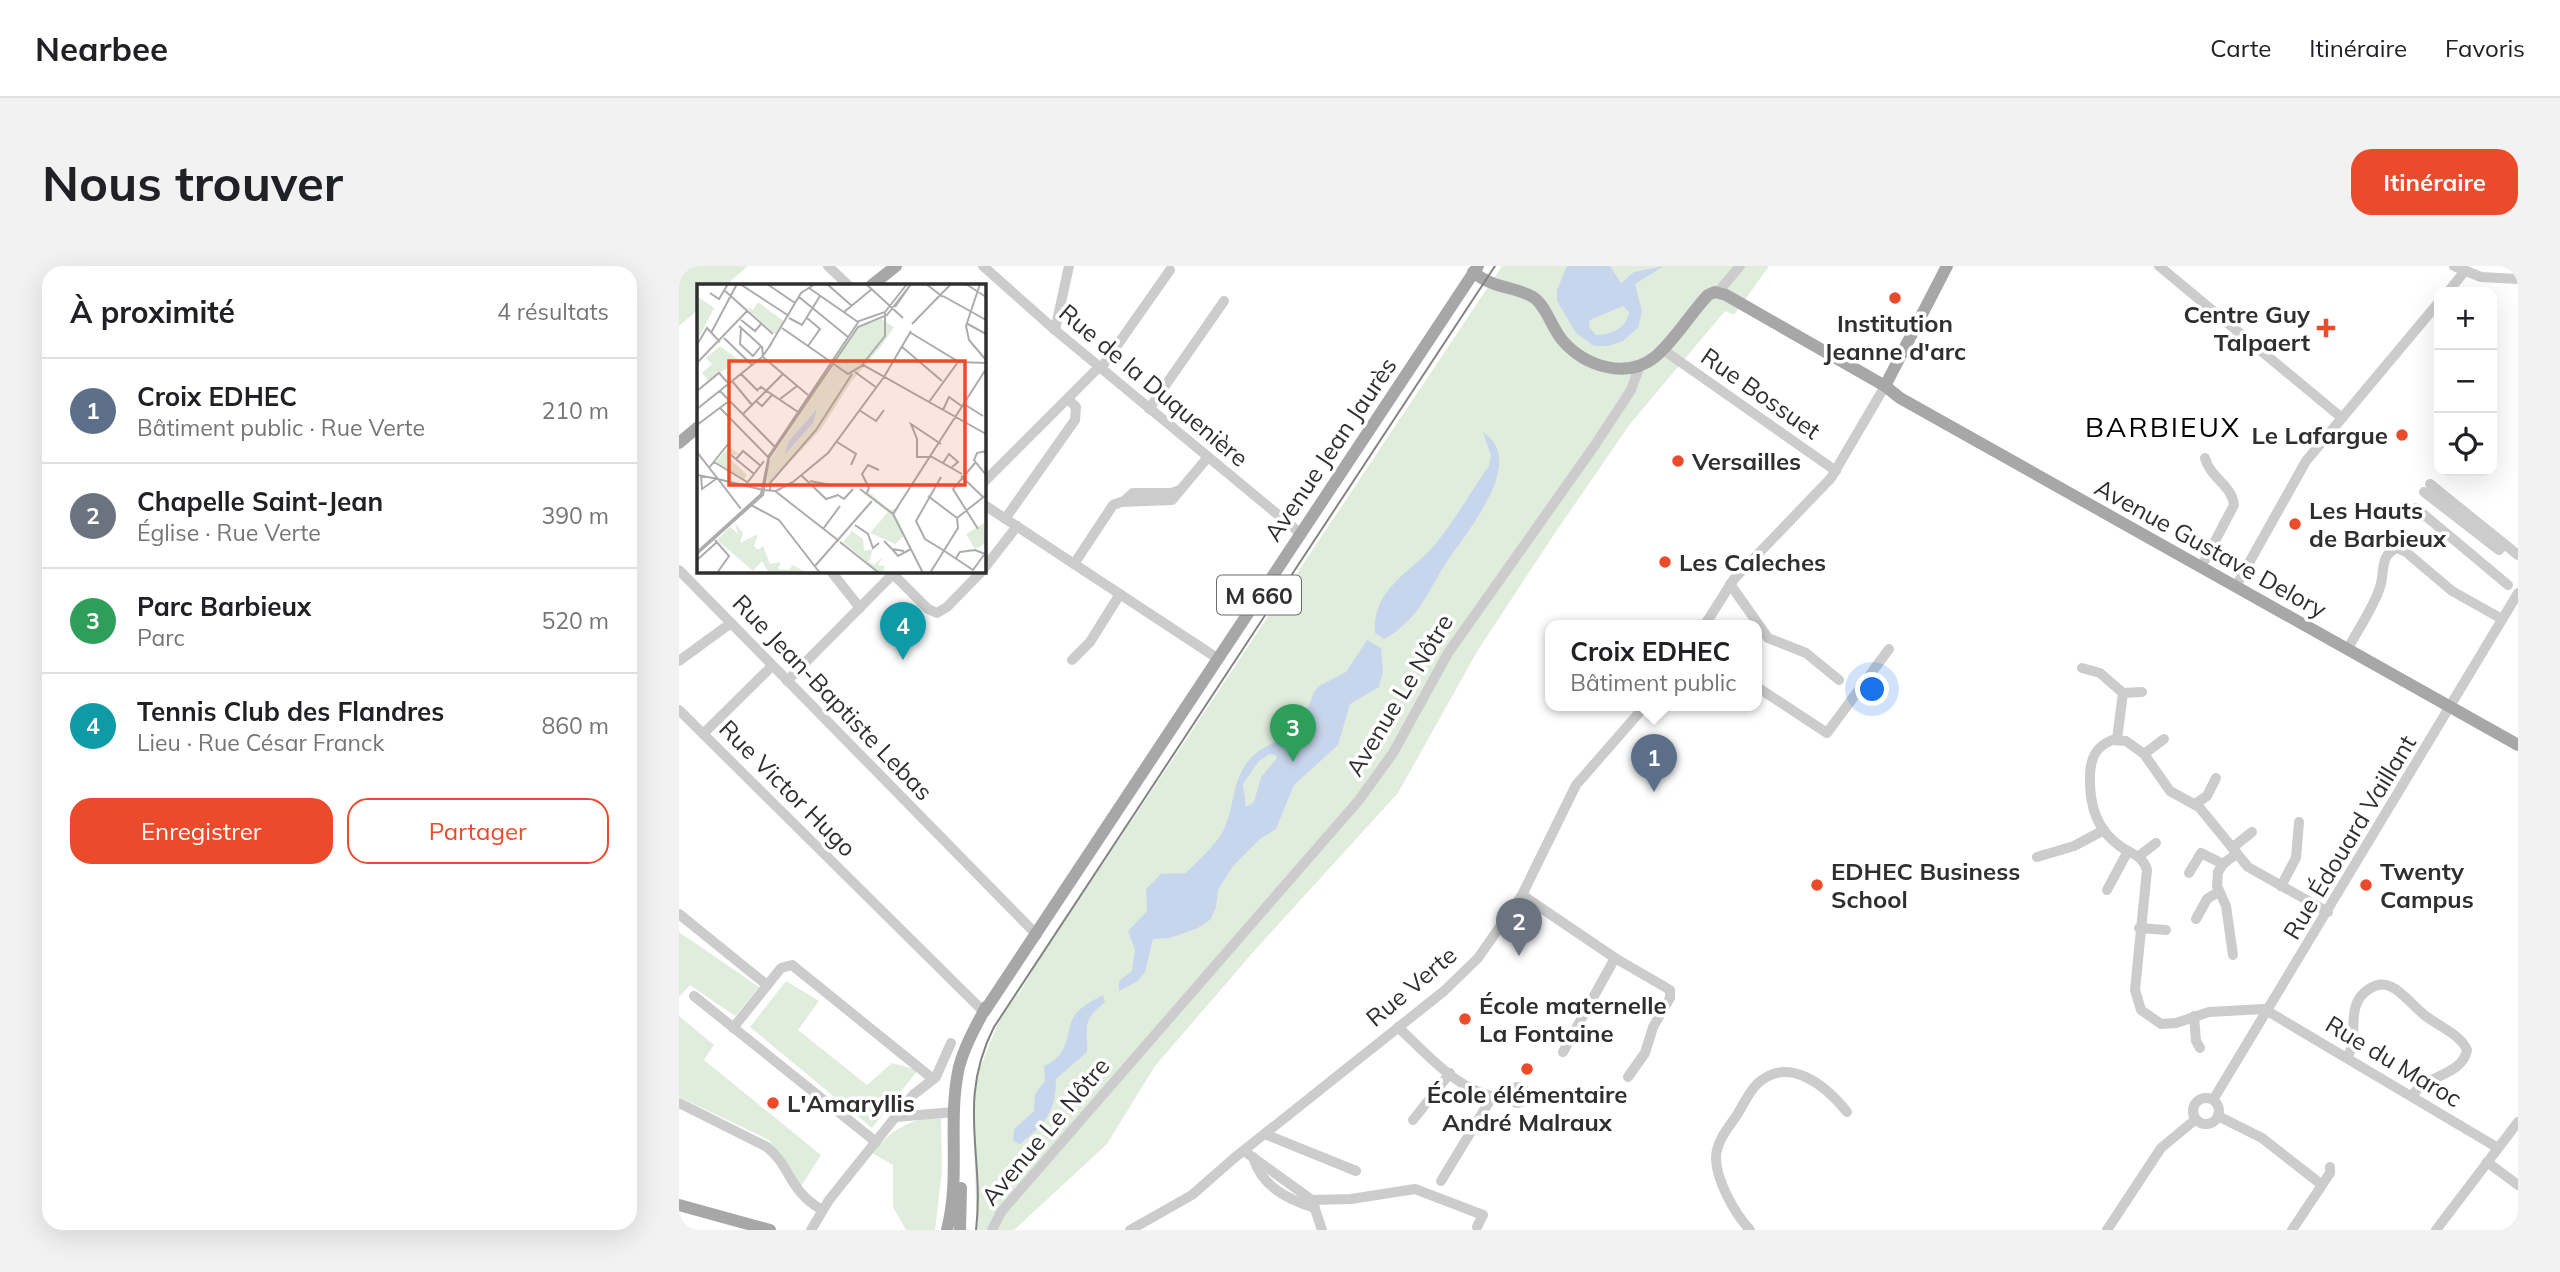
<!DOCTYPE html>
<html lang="fr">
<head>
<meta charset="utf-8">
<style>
  body { margin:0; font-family:Mulish,sans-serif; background:#f2f2f2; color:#202124 }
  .controls { position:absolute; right:21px; top:21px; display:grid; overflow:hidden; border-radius:14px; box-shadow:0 7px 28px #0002 }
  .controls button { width:63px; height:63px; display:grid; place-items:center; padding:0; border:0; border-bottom:2px solid #e0e0e0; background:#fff; color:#202124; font:35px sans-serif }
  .you { position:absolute; left:1194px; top:424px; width:24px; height:24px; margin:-18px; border:5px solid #fff; border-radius:50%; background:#1a73e8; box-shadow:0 0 0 10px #1a73e833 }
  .badge { display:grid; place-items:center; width:46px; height:46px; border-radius:50%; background:#ec4b2b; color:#fff; font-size:23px; font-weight:700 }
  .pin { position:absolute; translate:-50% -58px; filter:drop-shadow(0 2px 4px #0008) }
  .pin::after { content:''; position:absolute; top:37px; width:24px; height:21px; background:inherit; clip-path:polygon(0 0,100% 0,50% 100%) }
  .popup { position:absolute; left:866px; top:354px; width:217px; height:91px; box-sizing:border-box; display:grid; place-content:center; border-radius:14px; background:#fff; filter:drop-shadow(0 2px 5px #0005); font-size:23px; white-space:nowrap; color:#757577 }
  .popup b { font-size:26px; color:#202124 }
  .popup::after { content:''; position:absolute; left:50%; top:100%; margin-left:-14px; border:14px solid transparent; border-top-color:#fff }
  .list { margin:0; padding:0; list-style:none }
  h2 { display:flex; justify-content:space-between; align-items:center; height:91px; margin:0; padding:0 28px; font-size:30px }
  h2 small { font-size:23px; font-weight:400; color:#757577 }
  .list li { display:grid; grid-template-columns:46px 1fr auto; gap:21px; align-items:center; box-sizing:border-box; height:105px; padding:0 28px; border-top:2px solid #e0e0e0 }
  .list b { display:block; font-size:26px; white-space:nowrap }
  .list p { margin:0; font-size:23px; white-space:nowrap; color:#757577 }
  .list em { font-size:23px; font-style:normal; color:#757577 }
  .actions { display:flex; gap:14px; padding:21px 28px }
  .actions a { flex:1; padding:16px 0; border:2px solid #ec4b2b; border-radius:21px; text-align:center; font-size:24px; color:#ec4b2b }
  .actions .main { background:#ec4b2b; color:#fff }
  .icon { flex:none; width:38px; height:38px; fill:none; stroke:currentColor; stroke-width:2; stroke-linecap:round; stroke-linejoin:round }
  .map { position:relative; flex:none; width:1839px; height:964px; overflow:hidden; border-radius:21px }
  header { display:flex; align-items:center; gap:42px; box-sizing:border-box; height:98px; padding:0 35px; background:#fff; border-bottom:2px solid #e0e0e0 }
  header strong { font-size:33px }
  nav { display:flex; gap:38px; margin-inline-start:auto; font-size:24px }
  .intro { display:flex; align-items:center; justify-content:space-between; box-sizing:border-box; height:168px; padding:0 42px }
  h1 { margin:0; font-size:49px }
  .button { padding:18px 32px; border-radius:21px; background:#ec4b2b; color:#fff; font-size:24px; font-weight:700 }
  main { display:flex; gap:42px; padding:0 42px }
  aside { flex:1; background:#fff; border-radius:21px; box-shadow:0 7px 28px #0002 }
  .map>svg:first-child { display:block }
  .green { fill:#e1eddc }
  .water { fill:#c8d6ed; fill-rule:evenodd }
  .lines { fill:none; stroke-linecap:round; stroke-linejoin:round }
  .minor { stroke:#ccc; stroke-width:10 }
  .major { stroke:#a7a7a7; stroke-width:12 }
  .tram { stroke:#848484; stroke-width:2 }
  .poi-dot { fill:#ec4b2b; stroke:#fff; stroke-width:2.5 }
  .labels { text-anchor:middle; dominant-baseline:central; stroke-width:7; stroke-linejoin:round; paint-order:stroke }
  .shield { fill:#fff; stroke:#6d6d6d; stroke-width:2 }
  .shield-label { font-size:23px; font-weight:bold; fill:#2f2f2f }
  .poi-label { font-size:24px; font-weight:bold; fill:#2f2f2f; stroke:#fff; text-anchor:start }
  .street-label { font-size:24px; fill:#2f2f2f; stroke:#fff }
  .quarter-label { font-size:28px; letter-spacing:2px; fill:#000; stroke:#fff }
  .inset-road { fill:none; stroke:#acacac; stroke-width:2 }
  .view { fill:#ec4b2b; fill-opacity:0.15; stroke:#ec4b2b; stroke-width:3.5 }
  .inset-edge { fill:none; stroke:#2f2f2f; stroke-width:3.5 }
</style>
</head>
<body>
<header>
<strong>Nearbee</strong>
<nav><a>Carte</a><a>Itinéraire</a><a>Favoris</a></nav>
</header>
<div class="intro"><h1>Nous trouver</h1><a class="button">Itinéraire</a></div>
<main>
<aside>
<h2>À proximité<small>4 résultats</small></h2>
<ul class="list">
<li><span class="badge" style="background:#5c6f8a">1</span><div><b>Croix EDHEC</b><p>Bâtiment public · Rue Verte</p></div><em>210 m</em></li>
<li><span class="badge" style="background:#6b7280">2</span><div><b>Chapelle Saint-Jean</b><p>Église · Rue Verte</p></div><em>390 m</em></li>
<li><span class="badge" style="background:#2e9e5b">3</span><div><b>Parc Barbieux</b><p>Parc</p></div><em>520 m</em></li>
<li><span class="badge" style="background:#0f9aa8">4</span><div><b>Tennis Club des Flandres</b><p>Lieu · Rue César Franck</p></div><em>860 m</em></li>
</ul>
<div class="actions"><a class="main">Enregistrer</a><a>Partager</a></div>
</aside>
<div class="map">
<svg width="1839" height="964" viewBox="0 0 1839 964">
  <rect width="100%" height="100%" fill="#fff"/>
  <g class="green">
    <path d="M 0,0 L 69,0 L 47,19 L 19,19 L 19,44 L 0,60 Z"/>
    <path d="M 823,0 L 1090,0 L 1055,49 L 1046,45 L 951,158 L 876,267 L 799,384 L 719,527 L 576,684 L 476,800 L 428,878 L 335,964 L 298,964 L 294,845 L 299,807 L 322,750 L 337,728 L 339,729 L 361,692 Z"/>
    <path d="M 0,666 L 80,721 L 56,750 L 11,719 L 0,731 Z"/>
    <path d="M 107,715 L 140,735 L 119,764 L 188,819 L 213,797 L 239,804 L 193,862 L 71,761 Z"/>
    <path d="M 0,750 L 35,779 L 25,794 L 142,889 L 121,922 L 90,874 L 0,831 Z"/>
    <path d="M 262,850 L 263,905 L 256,964 L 227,964 L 214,941 L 214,899 L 193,887 C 213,863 231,853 262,850 Z"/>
  </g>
  <g class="water">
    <path d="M 888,0 L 931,0 L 942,17 L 955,6 L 985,0 L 956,18 L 963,45 L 959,62 L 944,75 L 929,80 L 915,80 L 897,67 L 878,35 L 878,24 ZM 944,40 L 950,46 C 947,63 933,68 917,69 L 910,61 L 911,54 Z"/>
    <path d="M 804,166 C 852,197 780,274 762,305 C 746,333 735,357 705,373 L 696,367 C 692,322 736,304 758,276 C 777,252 792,225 810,200 L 812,190 Z"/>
    <path d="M 688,374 L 702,382 L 704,405 L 700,421 L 671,438 L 659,479 L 615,519 L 597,563 L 581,573 L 554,600 L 539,624 L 537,642 L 531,654 L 519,662 L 491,672 L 474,673 L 466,706 L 459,715 L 440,725 L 440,715 L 453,705 L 456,684 L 449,665 L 468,645 L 467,623 L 482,608 L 507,607 C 519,594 539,578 546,561 C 556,537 553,515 570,494 C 585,476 604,476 621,463 L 635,426 L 640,420 L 667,406 ZM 591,488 L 596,489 L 598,492 L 582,511 L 575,536 L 567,541 L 564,518 L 580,495 Z"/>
    <path d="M 424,729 L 426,736 C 402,756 409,759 408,786 L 377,813 C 377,846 366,858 341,878 L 334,875 L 335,863 L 355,845 L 356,828 L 366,815 L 365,800 C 385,791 387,778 391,760 C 394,744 411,736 424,729 Z"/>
  </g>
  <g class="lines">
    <g class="minor">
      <path d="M 149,0 L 169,19"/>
      <path d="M 304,0 L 376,64 L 621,267"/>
      <path d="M 1480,0 L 1663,152"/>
      <path d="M 1775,0 L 1802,11 L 1839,13"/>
      <path d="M 1039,26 L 1061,0"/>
      <path d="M 1769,26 L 1785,6"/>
      <path d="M 376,64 L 390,0"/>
      <path d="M 983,83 L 1157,205"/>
      <path d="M 423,101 L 491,4"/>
      <path d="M 470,143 L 545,35"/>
      <path d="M 304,217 L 421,100"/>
      <path d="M 1751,218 L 1839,289"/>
      <path d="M 1745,226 L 1820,284 L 1825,278"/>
      <path d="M 445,235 L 454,227 L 492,227 L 501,224"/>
      <path d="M 304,238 L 538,392"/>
      <path d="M 1737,242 L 1829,319"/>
      <path d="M 326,253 L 396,154 L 397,141 L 389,133"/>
      <path d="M 1526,294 L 1555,239 C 1553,219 1531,212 1526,192"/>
      <path d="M 395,298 L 434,239 L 442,236 L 493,234 L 529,191"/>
      <path d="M 0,304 L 358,669"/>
      <path d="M 151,304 L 181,342"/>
      <path d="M 304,304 L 338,260"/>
      <path d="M 214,308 L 249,343 L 258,347 L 268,341 L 304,304"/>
      <path d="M 1051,318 L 1089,372 L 1127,387 L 1160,414"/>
      <path d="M 1557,320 L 1627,195 L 1760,36"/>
      <path d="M 1025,360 L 1055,313 L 1152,212 L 1206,120"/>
      <path d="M 1672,377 C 1682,359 1695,340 1701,321 C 1706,307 1700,289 1718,282 L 1727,286 L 1773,325 L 1823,353"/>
      <path d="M 393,394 L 411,376 L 441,328"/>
      <path d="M 0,395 L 52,357"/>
      <path d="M 1403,402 L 1421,407 L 1444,427 L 1438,473"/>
      <path d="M 108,415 L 218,304"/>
      <path d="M 1078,421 L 1148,467 L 1210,383"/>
      <path d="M 1444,427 L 1463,426"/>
      <path d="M 0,444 L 305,746"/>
      <path d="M 24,468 L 93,400"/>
      <path d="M 1465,488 L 1485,473"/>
      <path d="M 1516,538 L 1528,530 L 1537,512"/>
      <path d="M 1553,582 L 1573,566"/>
      <path d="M 1460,590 L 1477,577"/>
      <path d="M 1358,591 L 1395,580 L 1425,564"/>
      <path d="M 1544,598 L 1539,606 L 1538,620 L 1547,640 L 1554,689"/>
      <path d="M 1510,607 L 1522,587 L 1544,598 L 1557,588"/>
      <path d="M 1602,620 L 1617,592 L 1620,556"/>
      <path d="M 1428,624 L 1449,585"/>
      <path d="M 843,629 L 936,692 L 991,724 L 991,732 L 974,761 L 966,787 L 949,811"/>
      <path d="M 1649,646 L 1569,601 L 1520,541 L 1491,525 L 1465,488 L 1447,475 L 1433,474 C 1417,481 1412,491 1411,508 C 1410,539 1417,565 1445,583 C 1456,589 1464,591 1468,604 L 1456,724 L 1462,744 L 1482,758 L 1497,757 L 1530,746 L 1585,743 L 1819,882"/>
      <path d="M 0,648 L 88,719"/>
      <path d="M 1517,653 L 1528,633 L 1539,626"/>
      <path d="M 1460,662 L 1487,664"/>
      <path d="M 15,730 L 197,876"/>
      <path d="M 1515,750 L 1517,775 L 1521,782"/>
      <path d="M 719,761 C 749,789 786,834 831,832"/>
      <path d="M 54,762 L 102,702 L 113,699 L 254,813"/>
      <path d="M 884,786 L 936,692"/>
      <path d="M 1668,792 C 1682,768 1664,740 1690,723 C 1712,708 1727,734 1743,747 C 1756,759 1782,768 1788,784 C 1783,810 1746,809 1733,830"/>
      <circle cx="839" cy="829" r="8"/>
      <circle cx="1527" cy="845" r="13"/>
      <path d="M 1534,834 L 1839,327"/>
      <path d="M 0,837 L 88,881 C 113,902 109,924 143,944"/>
      <path d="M 1539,850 L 1583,872 L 1643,919"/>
      <path d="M 217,851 L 275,846"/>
      <path d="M 734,854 L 771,807"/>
      <path d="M 586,868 L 677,905"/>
      <path d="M 565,885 L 633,934 L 643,964"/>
      <path d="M 574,891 C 583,921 608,933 636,942"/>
      <path d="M 1808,896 L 1839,919"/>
      <path d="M 762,915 L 813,831"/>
      <path d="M 633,934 L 672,933 L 736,923 L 804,949 L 798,961"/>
      <path d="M 132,964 L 150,934 L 234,829 L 257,811 L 272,777"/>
      <path d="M 313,964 L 322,946 L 680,534 L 714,487 L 769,387 L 916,179 L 952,124 L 961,99"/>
      <path d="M 451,964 L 513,929 L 554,893 L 765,725 L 799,692 L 843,629 L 897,519 L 966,440"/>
      <path d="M 1071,964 C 1056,948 1037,914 1037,892 C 1037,876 1049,862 1058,849 C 1064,839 1070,826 1078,818 C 1110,788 1148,821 1168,846"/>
      <path d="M 1428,964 L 1482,882 L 1517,853"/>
      <path d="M 1613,964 L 1651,907 L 1651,901"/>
      <path d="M 1757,964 L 1839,856"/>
    </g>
    <g class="major">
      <path d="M 794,6 C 815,23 835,20 854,31 C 867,39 873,63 884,75 C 906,100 947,114 976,91 C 996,74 1011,48 1029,29 L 1036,26 L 1047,29 L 1206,120 L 1221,132 L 1839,479"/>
      <path d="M 193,19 L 217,0"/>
      <path d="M 1206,120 L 1268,0"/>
      <path d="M 0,177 L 19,161"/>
      <path d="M 305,746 L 799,0"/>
      <path d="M 0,939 L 91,964"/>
      <path d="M 268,964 C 282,910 268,855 280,801 C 286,779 297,760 307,741"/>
      <path d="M 281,964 L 282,922"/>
    </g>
    <path class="tram" d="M 297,964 C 306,889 277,836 315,761 L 816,0"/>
  </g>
  <g class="poi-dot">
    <circle cx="1216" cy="32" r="7"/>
    <path d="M1643.5 51.5h7v7h7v7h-7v7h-7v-7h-7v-7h7z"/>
    <circle cx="1723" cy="169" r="7"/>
    <circle cx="999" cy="195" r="7"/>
    <circle cx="1616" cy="258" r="7"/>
    <circle cx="986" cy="296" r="7"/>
    <circle cx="1138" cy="619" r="7"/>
    <circle cx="1687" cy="619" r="7"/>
    <circle cx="786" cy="753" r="7"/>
    <circle cx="848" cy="803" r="7"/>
    <circle cx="94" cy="837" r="7"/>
  </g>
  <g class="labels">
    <rect class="shield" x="538" y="309.5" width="84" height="39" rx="5"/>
    <g class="shield-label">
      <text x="580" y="329">M 660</text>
    </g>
    <g class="poi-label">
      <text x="1631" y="48" text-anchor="end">Centre Guy<tspan x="1631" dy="28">Talpaert</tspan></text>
      <text x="1216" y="57" text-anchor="middle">Institution<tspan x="1216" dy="28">Jeanne d'arc</tspan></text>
      <text x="1709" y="169" text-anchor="end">Le Lafargue</text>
      <text x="1013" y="195">Versailles</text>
      <text x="1630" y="244">Les Hauts<tspan x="1630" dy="28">de Barbieux</tspan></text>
      <text x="1000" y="296">Les Caleches</text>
      <text x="1152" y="605">EDHEC Business<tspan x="1152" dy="28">School</tspan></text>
      <text x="1701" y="605">Twenty<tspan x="1701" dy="28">Campus</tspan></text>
      <text x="800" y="739">École maternelle<tspan x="800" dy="28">La Fontaine</tspan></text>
      <text x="848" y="828" text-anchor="middle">École élémentaire<tspan x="848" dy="28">André Malraux</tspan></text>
      <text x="108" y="837">L'Amaryllis</text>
    </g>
    <g class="street-label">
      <text transform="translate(475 119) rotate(40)">Rue de la Duquenière</text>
      <text transform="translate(1082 127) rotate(35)">Rue Bossuet</text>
      <text transform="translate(651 183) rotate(-56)">Avenue Jean Jaurès</text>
      <text transform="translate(1532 282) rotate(29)">Avenue Gustave Delory</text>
      <text transform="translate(720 429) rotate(-59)">Avenue Le Nôtre</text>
      <text transform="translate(154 431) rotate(46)">Rue Jean-Baptiste Lebas</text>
      <text transform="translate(109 522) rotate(45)">Rue Victor Hugo</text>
      <text transform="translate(1670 571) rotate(-59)">Rue Édouard Vaillant</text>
      <text transform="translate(732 720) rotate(-40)">Rue Verte</text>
      <text transform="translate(1715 795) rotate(31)">Rue du Maroc</text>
      <text transform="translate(366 865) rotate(-50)">Avenue Le Nôtre</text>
    </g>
    <g class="quarter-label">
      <text x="1484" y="160">BARBIEUX</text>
    </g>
  </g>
  <g transform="translate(18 18)">
    <rect width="289" height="289" fill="#fff"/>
    <path d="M 0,12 L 17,24 L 0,57 ZM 61,18 L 88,38 L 78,50 L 53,27 L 51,23 L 56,26 ZM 184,35 L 197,43 L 185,61 L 154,98 L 124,145 L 70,203 L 71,179 L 161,43 ZM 23,62 L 42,76 L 11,97 L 5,89 L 15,80 L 9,74 ZM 32,163 L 42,170 L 31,173 L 50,191 L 47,196 L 19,178 ZM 172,208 L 193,226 L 202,224 L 198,231 L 208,251 L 198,260 L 173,249 L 191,228 L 170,211 ZM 38,239 L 46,249 L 43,259 L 61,250 L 57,262 L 61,266 L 66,262 L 73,280 L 84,278 L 81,285 L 92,286 L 96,281 L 110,289 L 72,289 L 65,277 L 56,287 L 20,256 L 33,243 L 41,250 ZM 287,239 L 289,259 L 278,265 L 269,250 ZM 155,247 L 166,255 L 167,267 L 176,265 L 172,278 L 177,281 L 186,273 L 181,281 L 188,282 L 186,289 L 183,289 L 146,258 Z" fill="#e1eddc"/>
    <path d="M 120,125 L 116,139 L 88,170 L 92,157 Z" fill="#c8d6ed"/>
    <path class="inset-road" d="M 43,0 L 92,32M 70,0 L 98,19M 130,0 L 155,22M 169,0 L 206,34M 229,0 L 246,13M 269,0 L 289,13M 283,0 L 269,42 L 272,56 L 289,76M 112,4 L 161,38M 27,6 L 76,50M 13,9 L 22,15 L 31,0M 246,12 L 289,36M 102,13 L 151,53M 198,23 L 214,0M 147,28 L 175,5M 92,34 L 105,41 L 123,12M 110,34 L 123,45 L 111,62M 44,36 L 58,47 L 64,40M 269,39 L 289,50M 215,40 L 254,0M 42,42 L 64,62M 44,44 L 43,60 L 56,72 L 64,62M 85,44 L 134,78M 14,49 L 40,0M 214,49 L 262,78 L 289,79M 27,54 L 55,81M 1,59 L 10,44 L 23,58M 65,62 L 66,73 L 111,111M 204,62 L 245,97M 72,63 L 104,9 L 118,0M 134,78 L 151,90 L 166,81 L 289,150M 0,79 L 51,26M 165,81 L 188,52 L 188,29M 158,88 L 180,104M 44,90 L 61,107M 187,93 L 214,47M 35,97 L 55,121M 60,106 L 64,103 L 101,128M 0,107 L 22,89 L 32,100M 23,107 L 78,163M 83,115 L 100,102M 59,117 L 65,122 L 75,111M 232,118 L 261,78M 267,120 L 286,132M 23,124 L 71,173M 0,125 L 65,73 L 75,59M 162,126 L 179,137 L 187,126M 246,126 L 252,113 L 266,123M 46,130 L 86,90M 0,141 L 32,117M 140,158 L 159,170 L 154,181M 244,160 L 214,140 L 220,155 L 220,173 L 235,173 L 265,190M 289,167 L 280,169 L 277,176 L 289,191M 0,168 L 21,195 L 66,206M 34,171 L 57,190M 71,173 L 162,37 L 188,28 L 210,0M 39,175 L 46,167 L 64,182M 17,178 L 50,198M 246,179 L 252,170 L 261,178 L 254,184M 278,179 L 256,205 L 281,245M 12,184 L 31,160M 0,191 L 21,195 L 44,225M 4,191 L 5,205 L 19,195M 104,191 L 129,215 L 141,211 L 147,215 L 156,205M 264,192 L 286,213M 244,193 L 219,237 L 228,255 L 246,266M 113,197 L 134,201M 50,199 L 67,177M 163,205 L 196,230 L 226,289M 66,206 L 79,207 L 96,198 L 131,169 L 187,93M 73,207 L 73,199 L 119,146 L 155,90M 78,207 L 142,257M 169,211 L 172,204 L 165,190 L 171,181 L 182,186M 231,212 L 260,234M 52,220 L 82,236 L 123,289M 196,230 L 289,85M 260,234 L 289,211M 158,241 L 171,250 L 176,264 L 182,259M 126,245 L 143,222M 18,256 L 32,272 L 20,289M 187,257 L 195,265 L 207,267M 143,258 L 182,289M 195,265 L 201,272 L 214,265M 246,266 L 276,286 L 289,268M 0,268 L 64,210 L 72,171M 0,270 L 66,211 L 72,174 L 161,43 L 190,31 L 214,0M 259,274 L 263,268 L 278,266 L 288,270M 0,276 L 20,258M 118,282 L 175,217M 233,289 L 261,244 L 260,234"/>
    <path class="view" d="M 32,77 L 268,77 L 268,201 L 32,201 Z"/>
    <rect width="289" height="289" class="inset-edge"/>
  </g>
</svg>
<div class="controls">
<button>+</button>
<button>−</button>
<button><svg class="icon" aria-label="locate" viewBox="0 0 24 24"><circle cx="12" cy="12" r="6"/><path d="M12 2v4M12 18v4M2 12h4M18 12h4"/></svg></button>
</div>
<div class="you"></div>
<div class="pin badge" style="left:975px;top:526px;background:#5c6f8a">1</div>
<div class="popup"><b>Croix EDHEC</b>Bâtiment public</div>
<div class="pin badge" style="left:840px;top:690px;background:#6b7280">2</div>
<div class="pin badge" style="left:614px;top:496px;background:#2e9e5b">3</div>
<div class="pin badge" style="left:224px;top:394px;background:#0f9aa8">4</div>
</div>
</main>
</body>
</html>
